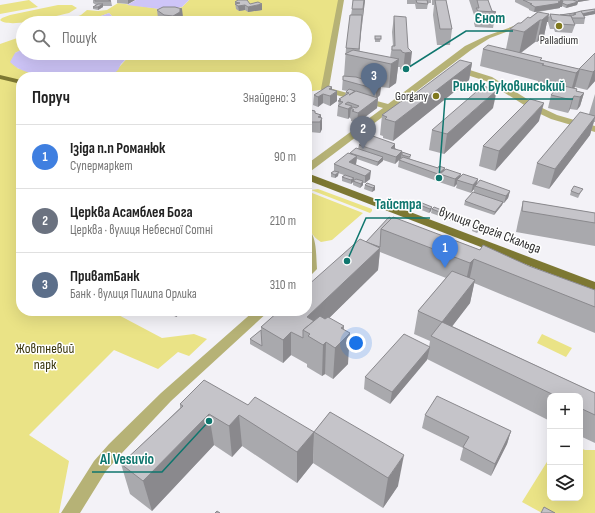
<!DOCTYPE html>
<html lang="uk">
<head>
<meta charset="utf-8">
<style>
  body { margin:0; font-family:"Sofia Sans Condensed",sans-serif; background:#f2f2f2; color:#222 }
  .controls { position:absolute; right:12px; bottom:12px; display:grid; overflow:hidden; border-radius:8px; box-shadow:0 4px 16px #0002 }
  .controls button { width:36px; height:36px; display:grid; place-items:center; padding:0; border:0; border-bottom:1px solid #e0e0e0; background:#fff; color:#222; font:20px sans-serif }
  .you { position:absolute; left:356px; top:343px; width:14px; height:14px; margin:-10px; border:3px solid #fff; border-radius:50%; background:#1a73e8; box-shadow:0 0 0 6px #1a73e833 }
  .badge { display:grid; place-items:center; width:26px; height:26px; border-radius:50%; background:#db2777; color:#fff; font-size:13px; font-weight:700 }
  .pin { position:absolute; translate:-50% -33px; filter:drop-shadow(0 1px 2px #0008) }
  .pin::after { content:''; position:absolute; top:21px; width:14px; height:12px; background:inherit; clip-path:polygon(0 0,100% 0,50% 100%) }
  .list { margin:0; padding:0; list-style:none }
  h2 { display:flex; justify-content:space-between; align-items:center; height:52px; margin:0; padding:0 16px; font-size:17px }
  h2 small { font-size:13px; font-weight:400; color:#767676 }
  .list li { display:grid; grid-template-columns:26px 1fr auto; gap:12px; align-items:center; box-sizing:border-box; height:64px; padding:0 16px; border-top:1px solid #e0e0e0 }
  .list b { display:block; font-size:15px; white-space:nowrap }
  .list p { margin:0; font-size:13px; white-space:nowrap; color:#767676 }
  .list em { font-size:13px; font-style:normal; color:#767676 }
  .icon { flex:none; width:22px; height:22px; fill:none; stroke:currentColor; stroke-width:2; stroke-linecap:round; stroke-linejoin:round }
  .map { position:relative; flex:none; width:595px; height:513px; overflow:hidden }
  .search { position:absolute; background:#fff; box-shadow:0 4px 16px #0002; left:16px; top:16px; width:296px; height:44px; display:flex; align-items:center; gap:10px; box-sizing:border-box; padding:0 14px; border-radius:22px; color:#767676; font-size:15px }
  .panel { position:absolute; background:#fff; box-shadow:0 4px 16px #0002; left:16px; top:72px; width:296px; height:244px; border-radius:16px }
  .map>svg:first-child { display:block }
  .green { fill:#eae386 }
  .water { fill:#cec5f8 }
  .lines { fill:none; stroke-linecap:round; stroke-linejoin:round }
  .minor { fill:#b6b276; fill-rule:evenodd }
  .major { fill:#7d7833; fill-rule:evenodd }
  .wall { fill:#a9a9ad }
  .shaded-wall { fill:#8a898d }
  .building { fill:#c5c4c9; stroke:#8a898d }
  .poi-dot { fill:#80791e; stroke:#fff; stroke-width:1.5 }
  .labels { text-anchor:middle; dominant-baseline:central; stroke-width:3; stroke-linejoin:round; paint-order:stroke }
  .far-poi-label { font-size:12px; fill:#303031; stroke:#fff }
  .street-label { font-size:14px; fill:#303031; stroke:#fff }
  .park-label { font-size:14px; fill:#3a360d; stroke:#fff }
  .leader { fill:none; stroke:#0f766e; stroke-width:1.5 }
  .callout-dot { fill:#0f766e; stroke:#fff; stroke-width:1.5 }
  .callout-label { font-size:15px; text-anchor:middle; font-weight:bold; fill:#0f766e; stroke:#fff; stroke-width:3; stroke-linejoin:round; paint-order:stroke }
</style>
</head>
<body>
<div class="map">
<svg width="595" height="513" viewBox="0 0 595 513">
  <rect width="100%" height="100%" fill="#f3f2f7"/>
  <g class="green">
    <path d="M 29,0 L 38,7 L 0,14 L 0,5 Z"/>
    <path d="M 189,0 L 342,0 L 326,89 L 307,92 L 307,77 L 110,77 L 132,53 L 305,53 L 305,23 L 142,23 L 141,20 L 112,16 L 109,13 L 82,23 L 61,23 L 81,15 L 87,10 L 98,11 L 107,10 L 118,3 L 168,10 L 182,7 Z"/>
    <path d="M 58,5 L 72,5 L 77,8 L 69,13 C 56,16 9,29 0,20 L 2,18 L 10,15 Z"/>
    <path d="M 23,36 L 23,49 L 15,53 L 17,68 L 49,77 L 21,77 L 21,311 L 111,311 L 162,338 L 194,334 L 207,339 L 189,356 L 178,352 L 158,369 L 114,350 L 29,435 L 69,461 L 59,513 L 0,513 L 0,44 Z"/>
    <path d="M 318,189 L 372,209 L 372,211 L 370,213 L 311,190 Z"/>
    <path d="M 307,191 L 363,213 L 332,240 L 321,242 C 303,231 307,209 307,191 Z"/>
    <path d="M 542,334 L 572,348 L 566,357 L 537,343 Z"/>
    <path d="M 580,448 L 585,450 L 595,450 L 595,513 L 542,513 L 522,502 L 550,457 L 550,498 L 580,498 Z"/>
  </g>
  <g class="water">
    <path d="M 136,0 L 189,0 L 182,7 L 168,10 L 127,5 Z"/>
    <path d="M 109,13 L 112,16 L 141,20 L 142,23 L 82,23 Z"/>
    <path d="M 23,49 L 23,53 L 132,53 L 121,64 L 118,70 L 110,77 C 84,77 28,82 10,62 L 15,53 Z"/>
  </g>
  <g class="lines">
    <g class="minor">
      <path d="M 338,0 L 344,0 L 329,88 L 388,104 L 465,46 L 486,36 L 525,22 L 530,23 L 490,38 L 471,50 L 311,171 L 307,172 L 307,164 L 383,108 L 322,91 L 321,89 Z"/>
      <path d="M 451,66 L 457,66 L 492,77 L 538,106 L 557,115 L 595,126 L 595,132 L 551,119 L 532,110 L 486,81 L 451,70 Z"/>
      <path d="M 307,231 L 311,232 C 317,242 316,257 317,269 L 311,275 L 307,276 Z"/>
      <path d="M 254,311 L 269,311 L 171,401 L 121,454 L 106,471 L 80,513 L 61,513 L 94,461 L 109,444 L 161,393 Z"/>
    </g>
    <g class="major">
      <path d="M 0,75 L 21,80 L 21,84 L 0,79 Z"/>
      <path d="M 307,173 L 595,282 L 595,291 L 307,180 Z"/>
    </g>
  </g>
  <g class="wall">
    <path d="M 93,0 L 108,0 L 111,1 L 112,6 L 103,6 L 103,7 L 98,10 L 93,9 L 93,7 L 96,5 L 93,3 Z"/>
    <path d="M 117,0 L 135,0 L 128,4 L 117,3 Z"/>
    <path d="M 365,0 L 359,51 L 390,58 L 392,46 L 393,46 L 392,32 L 394,16 L 408,48 L 410,69 L 403,71 L 400,69 L 400,67 L 398,67 L 396,83 L 389,88 L 381,87 L 380,95 L 377,98 L 378,98 L 377,108 L 357,123 L 351,121 L 351,119 L 350,118 L 350,117 L 348,119 L 337,116 L 338,106 L 339,99 L 345,95 L 346,92 L 347,91 L 342,90 L 343,76 L 344,76 L 346,48 L 351,15 L 352,9 Z"/>
    <path d="M 407,0 L 431,0 L 431,3 L 428,3 L 427,9 L 416,9 L 415,4 L 407,4 Z"/>
    <path d="M 432,0 L 446,0 L 452,29 L 450,45 L 437,45 L 433,15 L 434,5 L 432,5 Z"/>
    <path d="M 469,0 L 488,0 L 492,11 L 496,12 L 493,28 L 475,27 L 474,23 L 475,18 Z"/>
    <path d="M 515,0 L 590,0 L 578,2 L 577,5 L 566,8 L 562,6 L 562,7 L 560,7 L 560,8 L 538,12 L 549,17 L 550,14 L 560,15 L 595,9 L 595,14 L 584,16 L 585,18 L 584,24 L 574,24 L 575,25 L 572,33 L 555,32 L 554,29 L 550,29 L 548,22 L 547,22 L 544,36 L 537,42 L 535,42 L 521,53 L 542,60 L 579,69 L 595,53 L 595,81 L 587,90 L 575,87 L 574,88 L 577,89 L 577,91 L 584,93 L 580,106 L 577,110 L 570,109 L 568,113 L 548,108 L 551,95 L 560,91 L 561,89 L 538,83 L 538,81 L 480,66 L 483,49 L 506,49 L 510,29 L 530,18 L 537,12 L 534,12 L 529,10 L 529,9 L 515,2 Z"/>
    <path d="M 235,2 L 250,4 L 262,10 L 248,12 L 245,10 L 239,11 L 236,9 Z"/>
    <path d="M 157,10 L 183,17 L 181,17 L 181,20 L 176,23 L 165,23 L 158,18 Z"/>
    <path d="M 375,36 L 381,36 L 380,42 L 375,42 Z"/>
    <path d="M 145,53 L 153,56 L 151,58 L 144,57 L 144,54 Z"/>
    <path d="M 472,63 L 469,80 L 393,141 L 383,138 L 383,136 L 380,135 L 382,115 L 412,96 Z"/>
    <path d="M 332,89 L 337,91 L 337,101 L 330,106 L 323,103 L 318,107 L 313,105 L 314,95 Z"/>
    <path d="M 595,94 L 595,122 L 594,122 L 590,135 L 549,189 L 532,184 L 537,163 L 589,114 Z"/>
    <path d="M 493,108 L 444,154 L 429,150 L 432,130 Z"/>
    <path d="M 307,109 L 315,113 L 322,118 L 322,129 L 320,133 L 310,132 Z"/>
    <path d="M 539,121 L 495,171 L 479,166 L 483,146 Z"/>
    <path d="M 365,136 L 395,144 L 395,148 L 398,150 L 402,151 L 402,152 L 411,155 L 410,159 L 438,168 L 445,168 L 444,171 L 461,174 L 460,177 L 478,179 L 477,183 L 510,191 L 508,198 L 504,203 L 503,203 L 502,205 L 494,215 L 464,205 L 465,201 L 474,192 L 474,189 L 471,193 L 456,188 L 457,184 L 454,187 L 439,182 L 439,179 L 437,181 L 398,167 L 399,160 L 395,164 L 383,160 L 377,166 L 357,159 L 356,164 L 355,165 L 370,179 L 365,183 L 363,183 L 363,185 L 360,188 L 353,185 L 353,182 L 351,184 L 342,181 L 342,177 L 344,175 L 338,173 L 338,176 L 335,178 L 331,177 L 331,173 L 334,171 L 334,164 L 350,154 L 350,153 L 358,149 L 359,145 L 364,141 Z"/>
    <path d="M 367,183 L 375,190 L 372,192 L 364,189 L 365,185 Z"/>
    <path d="M 583,189 L 581,192 L 578,198 L 570,195 L 571,191 Z"/>
    <path d="M 523,201 L 595,213 L 595,246 L 516,232 L 518,222 Z"/>
    <path d="M 420,205 L 432,207 L 431,211 L 429,213 L 419,209 Z"/>
    <path d="M 432,209 L 444,211 L 443,215 L 442,217 L 431,213 Z"/>
    <path d="M 445,214 L 457,216 L 456,220 L 454,222 L 444,218 Z"/>
    <path d="M 389,217 L 480,250 L 529,266 L 595,290 L 595,333 L 474,283 L 470,303 L 452,326 L 595,393 L 595,443 L 580,436 L 580,396 L 550,396 L 550,421 L 427,359 L 390,404 L 364,389 L 365,377 L 429,347 L 430,341 L 414,334 L 418,311 L 446,278 L 380,252 L 378,270 L 329,318 L 343,329 L 348,364 L 333,379 L 325,374 L 322,376 L 307,367 L 307,364 L 291,355 L 283,363 L 250,344 L 250,339 L 261,330 L 261,327 L 366,242 Z"/>
    <path d="M 457,218 L 469,220 L 468,224 L 466,226 L 456,222 Z"/>
    <path d="M 473,227 L 480,227 L 479,231 L 477,233 L 472,231 Z"/>
    <path d="M 165,311 L 202,311 L 196,316 L 187,311 L 185,313 L 183,312 L 176,317 Z"/>
    <path d="M 209,311 L 221,311 L 221,312 L 217,316 Z"/>
    <path d="M 180,404 L 248,405 L 314,432 L 313,463 L 297,483 L 242,446 L 232,457 L 214,445 L 152,511 L 130,494 L 121,464 L 180,408 Z"/>
    <path d="M 330,412 L 398,486 L 383,508 L 313,463 L 314,432 Z"/>
    <path d="M 425,415 L 511,431 L 507,444 L 491,476 L 460,460 L 463,448 L 422,428 Z"/>
  </g>
  <g class="shaded-wall">
    <path d="M 128,0 L 135,0 L 128,4 Z"/>
    <path d="M 364,0 L 365,0 L 362,25 L 363,9 Z"/>
    <path d="M 578,0 L 590,0 L 578,2 Z"/>
    <path d="M 563,1 L 562,7 L 560,7 L 560,8 L 534,12 L 535,7 Z"/>
    <path d="M 578,2 L 577,5 L 566,8 L 567,5 Z"/>
    <path d="M 103,4 L 103,7 L 98,10 L 98,7 Z"/>
    <path d="M 262,4 L 262,10 L 248,12 L 248,7 Z"/>
    <path d="M 245,5 L 245,10 L 239,11 L 238,6 Z"/>
    <path d="M 180,9 L 182,9 L 183,17 L 181,17 L 181,20 L 176,23 L 174,23 L 173,16 Z"/>
    <path d="M 595,11 L 595,14 L 575,18 L 576,15 Z"/>
    <path d="M 549,14 L 548,22 L 547,22 L 544,36 L 537,42 L 542,20 Z"/>
    <path d="M 362,15 L 361,31 L 359,57 L 359,49 Z"/>
    <path d="M 540,20 L 535,42 L 519,54 L 524,32 Z"/>
    <path d="M 412,52 L 410,69 L 403,71 L 405,53 Z"/>
    <path d="M 152,53 L 153,56 L 151,58 L 151,55 Z"/>
    <path d="M 399,59 L 396,83 L 389,88 L 391,64 Z"/>
    <path d="M 472,63 L 469,80 L 393,141 L 395,122 Z"/>
    <path d="M 580,69 L 575,87 L 571,91 L 576,73 Z"/>
    <path d="M 595,70 L 595,81 L 587,90 L 593,72 Z"/>
    <path d="M 381,85 L 380,95 L 376,99 L 376,89 Z"/>
    <path d="M 332,87 L 332,95 L 337,91 L 337,101 L 330,106 L 330,96 L 329,89 Z"/>
    <path d="M 497,90 L 493,108 L 444,154 L 447,134 Z"/>
    <path d="M 584,93 L 580,106 L 577,110 L 580,97 Z"/>
    <path d="M 323,94 L 323,103 L 318,107 L 318,97 Z"/>
    <path d="M 574,96 L 570,109 L 568,113 L 572,100 Z"/>
    <path d="M 378,98 L 377,108 L 357,123 L 358,113 Z"/>
    <path d="M 544,103 L 539,121 L 495,171 L 499,151 Z"/>
    <path d="M 352,106 L 352,109 L 351,108 L 350,117 L 348,119 L 348,109 Z"/>
    <path d="M 321,115 L 321,121 L 322,118 L 322,129 L 320,133 L 320,122 L 318,117 Z"/>
    <path d="M 595,117 L 590,135 L 549,189 L 555,169 Z"/>
    <path d="M 311,122 L 310,132 L 307,134 L 307,124 Z"/>
    <path d="M 395,144 L 395,151 L 391,148 Z"/>
    <path d="M 402,151 L 401,158 L 395,164 L 396,157 Z"/>
    <path d="M 357,156 L 356,164 L 349,170 L 349,162 Z"/>
    <path d="M 383,157 L 383,161 L 377,166 L 378,162 Z"/>
    <path d="M 445,168 L 443,175 L 440,174 L 439,179 L 437,181 L 438,174 Z"/>
    <path d="M 371,171 L 370,179 L 365,183 L 365,176 Z"/>
    <path d="M 339,172 L 338,176 L 335,178 L 335,175 Z"/>
    <path d="M 461,174 L 459,181 L 457,180 L 457,184 L 454,187 L 455,179 Z"/>
    <path d="M 354,178 L 354,181 L 351,184 L 351,180 Z"/>
    <path d="M 478,179 L 476,187 L 475,186 L 474,189 L 471,193 L 473,185 Z"/>
    <path d="M 363,181 L 363,185 L 360,188 L 361,184 Z"/>
    <path d="M 375,186 L 375,190 L 372,192 L 373,188 Z"/>
    <path d="M 510,191 L 508,198 L 504,203 L 506,196 Z"/>
    <path d="M 503,202 L 502,205 L 494,215 L 495,212 Z"/>
    <path d="M 432,207 L 431,211 L 429,213 L 430,209 Z"/>
    <path d="M 457,216 L 456,220 L 454,222 L 455,218 Z"/>
    <path d="M 380,248 L 378,270 L 319,328 L 310,334 L 307,317 Z"/>
    <path d="M 474,259 L 469,281 L 465,285 L 470,263 Z"/>
    <path d="M 475,280 L 470,303 L 441,341 L 442,322 Z"/>
    <path d="M 175,311 L 183,311 L 183,312 L 176,317 Z"/>
    <path d="M 195,311 L 202,311 L 196,316 Z"/>
    <path d="M 217,311 L 221,311 L 221,312 L 217,316 Z"/>
    <path d="M 344,326 L 343,340 L 350,333 L 348,364 L 333,379 L 335,348 L 341,328 Z"/>
    <path d="M 291,332 L 291,355 L 283,363 L 283,340 Z"/>
    <path d="M 326,342 L 325,374 L 322,376 L 323,345 Z"/>
    <path d="M 430,347 L 427,360 L 390,404 L 392,392 Z"/>
    <path d="M 209,414 L 214,445 L 152,511 L 143,481 Z"/>
    <path d="M 239,415 L 242,446 L 232,457 L 229,426 Z"/>
    <path d="M 511,431 L 507,444 L 491,476 L 495,464 Z"/>
    <path d="M 314,432 L 313,463 L 297,483 L 297,452 Z"/>
    <path d="M 404,455 L 398,486 L 383,508 L 388,478 Z"/>
  </g>
  <g class="building">
    <path d="M 95,0 L 108,0 L 111,1 L 95,1 Z"/>
    <path d="M 238,0 L 247,0 L 250,4 L 258,2 L 262,4 L 248,7 L 245,5 L 238,6 L 235,4 L 240,3 L 235,2 Z"/>
    <path d="M 353,0 L 364,0 L 363,9 L 352,9 Z"/>
    <path d="M 416,0 L 427,0 L 428,4 L 417,3 Z"/>
    <path d="M 435,0 L 446,0 L 452,29 L 440,29 Z"/>
    <path d="M 477,0 L 488,0 L 492,11 L 496,12 L 478,11 L 476,8 L 479,8 Z"/>
    <path d="M 523,0 L 560,0 L 563,1 L 558,2 L 561,3 L 535,7 L 530,4 L 532,4 Z"/>
    <path d="M 560,0 L 573,0 L 578,2 L 567,5 L 562,3 L 563,1 Z"/>
    <path d="M 98,4 L 103,4 L 98,7 L 93,7 Z"/>
    <path d="M 163,7 L 175,7 L 182,9 L 180,9 L 180,12 L 173,16 L 164,15 L 157,10 Z"/>
    <path d="M 595,9 L 595,11 L 582,14 L 581,11 Z"/>
    <path d="M 581,11 L 585,18 L 572,18 L 571,16 L 569,15 L 574,15 L 576,14 L 574,13 Z"/>
    <path d="M 538,12 L 549,14 L 542,20 L 540,20 L 524,32 L 510,29 L 518,23 L 521,23 L 528,17 L 530,18 Z"/>
    <path d="M 574,13 L 574,15 L 569,15 L 569,16 L 560,15 Z"/>
    <path d="M 550,14 L 571,16 L 575,25 L 558,24 L 557,21 L 552,20 Z"/>
    <path d="M 350,15 L 362,15 L 359,49 L 346,48 Z"/>
    <path d="M 394,16 L 406,17 L 408,48 L 412,52 L 405,53 L 402,52 L 401,50 L 392,50 L 392,46 L 395,46 Z"/>
    <rect x="375" y="36" width="6" height="3"/>
    <path d="M 488,45 L 542,58 L 540,60 L 579,69 L 595,53 L 595,70 L 593,72 L 580,69 L 576,73 L 542,65 L 544,64 L 483,49 Z"/>
    <path d="M 353,50 L 399,59 L 391,64 L 345,54 Z"/>
    <path d="M 145,53 L 152,53 L 151,55 L 144,54 Z"/>
    <path d="M 460,60 L 472,63 L 395,122 L 385,119 L 387,117 L 382,115 L 410,95 L 412,96 Z"/>
    <path d="M 343,76 L 356,77 L 381,85 L 376,89 L 343,80 Z"/>
    <path d="M 328,86 L 332,87 L 329,89 L 337,91 L 330,96 L 323,94 L 318,97 L 314,95 Z"/>
    <path d="M 483,86 L 497,90 L 447,134 L 432,130 Z"/>
    <path d="M 564,86 L 577,89 L 576,91 L 584,93 L 580,97 L 574,96 L 572,100 L 551,95 L 555,90 L 560,91 Z"/>
    <path d="M 349,89 L 355,91 L 349,95 L 356,91 L 378,98 L 358,113 L 352,111 L 354,110 L 351,108 L 353,107 L 356,108 L 359,106 L 348,102 L 345,104 L 352,106 L 348,109 L 338,106 L 343,102 L 338,101 L 341,100 L 339,99 L 349,93 L 346,92 Z"/>
    <path d="M 530,99 L 544,103 L 499,151 L 483,146 Z"/>
    <path d="M 307,109 L 315,111 L 315,113 L 321,115 L 318,117 L 322,118 L 320,122 L 311,122 L 307,124 Z"/>
    <path d="M 580,112 L 595,116 L 595,117 L 555,169 L 537,163 Z"/>
    <path d="M 370,135 L 395,144 L 391,148 L 402,151 L 396,157 L 359,145 L 367,139 L 365,136 Z"/>
    <path d="M 356,148 L 383,157 L 378,162 L 350,153 Z"/>
    <path d="M 402,152 L 411,155 L 409,157 L 402,155 Z"/>
    <path d="M 348,153 L 357,156 L 349,162 L 371,171 L 365,176 L 334,164 Z"/>
    <path d="M 403,157 L 438,168 L 439,166 L 445,168 L 438,174 L 399,160 Z"/>
    <path d="M 446,169 L 461,174 L 455,179 L 440,174 Z"/>
    <path d="M 334,171 L 339,172 L 335,175 L 331,173 Z"/>
    <path d="M 463,174 L 478,179 L 473,185 L 457,180 Z"/>
    <path d="M 345,175 L 354,178 L 351,180 L 342,177 Z"/>
    <path d="M 356,179 L 363,181 L 361,184 L 353,181 Z"/>
    <path d="M 480,180 L 510,191 L 506,196 L 475,186 Z"/>
    <path d="M 367,183 L 375,186 L 373,188 L 365,185 Z"/>
    <path d="M 574,186 L 583,189 L 579,194 L 571,191 Z"/>
    <path d="M 473,192 L 503,202 L 495,212 L 465,201 Z"/>
    <path d="M 523,201 L 595,213 L 595,223 L 522,211 Z"/>
    <path d="M 422,203 L 432,207 L 430,209 L 420,205 Z"/>
    <path d="M 434,207 L 444,211 L 442,213 L 432,209 Z"/>
    <path d="M 447,212 L 457,216 L 455,218 L 445,214 Z"/>
    <path d="M 459,216 L 469,220 L 467,222 L 457,218 Z"/>
    <path d="M 389,217 L 392,219 L 381,229 L 380,247 L 366,242 Z"/>
    <path d="M 393,217 L 480,250 L 483,245 L 529,266 L 595,290 L 595,307 L 474,259 L 470,263 L 381,229 Z"/>
    <path d="M 474,225 L 480,227 L 478,229 L 473,227 Z"/>
    <path d="M 360,239 L 380,248 L 307,317 L 314,321 L 303,330 L 303,338 L 291,332 L 283,340 L 261,327 L 279,311 L 307,311 L 307,286 Z"/>
    <path d="M 452,271 L 475,280 L 442,322 L 418,311 Z"/>
    <path d="M 320,316 L 325,319 L 328,317 L 344,326 L 341,328 L 350,333 L 335,348 L 326,342 L 323,345 L 308,336 L 310,334 L 303,330 Z"/>
    <path d="M 442,322 L 595,393 L 595,415 L 580,408 L 580,396 L 556,396 L 431,336 Z"/>
    <path d="M 261,330 L 262,346 L 250,339 Z"/>
    <path d="M 404,334 L 430,347 L 392,392 L 365,377 Z"/>
    <path d="M 204,380 L 248,405 L 255,397 L 314,432 L 297,452 L 239,415 L 229,426 L 209,414 L 143,481 L 121,464 L 183,406 L 180,404 Z"/>
    <path d="M 437,396 L 511,431 L 495,464 L 463,447 L 469,437 L 425,415 Z"/>
    <path d="M 330,412 L 404,455 L 388,478 L 314,432 Z"/>
    <path d="M 544,507 L 555,513 L 541,513 Z"/>
    <path d="M 217,511 L 220,513 L 215,513 Z"/>
  </g>
  <g class="poi-dot">
    <circle cx="559" cy="26" r="4"/>
    <circle cx="436" cy="96" r="4"/>
  </g>
  <g class="labels">
    <g class="far-poi-label">
      <text x="559" y="40">Palladium</text>
      <text x="428" y="96" text-anchor="end">Gorgany</text>
    </g>
    <g class="street-label">
      <text transform="translate(490 230) rotate(21)">вулиця Сергія Скальда</text>
    </g>
    <g class="park-label">
      <text x="45" y="348">Жовтневий<tspan x="45" dy="16">парк</tspan></text>
    </g>
  </g>
  <path class="leader" d="M406 69L466 31H513M439 178L445 99H573M347 261L366 218H430M209 421L162 472H92"/>
  <g class="callout-dot">
    <circle cx="406" cy="69" r="4"/>
    <circle cx="439" cy="178" r="4"/>
    <circle cx="347" cy="261" r="4"/>
    <circle cx="209" cy="421" r="4"/>
  </g>
  <g class="callout-label">
    <text x="490" y="23">Єнот</text>
    <text x="509" y="91">Ринок Буковинський</text>
    <text x="398" y="209">Тайстра</text>
    <text x="127" y="464">Al Vesuvio</text>
  </g>
</svg>
<div class="controls">
<button>+</button>
<button>−</button>
<button><svg class="icon" aria-label="layers" viewBox="0 0 24 24"><path d="M12 4l9 5-9 5-9-5zM3 14l9 5 9-5"/></svg></button>
</div>
<div class="you"></div>
<div class="pin badge" style="left:445px;top:268px;background:#3f7fe0">1</div>
<div class="pin badge" style="left:363px;top:149px;background:#6b7280">2</div>
<div class="pin badge" style="left:374px;top:96px;background:#5c6f8a">3</div>
<div class="search"><svg class="icon" aria-label="search" viewBox="0 0 24 24"><circle cx="10" cy="10" r="6"/><path d="M15 15l6 6"/></svg>Пошук</div>
<section class="panel">
<h2>Поруч<small>Знайдено: 3</small></h2>
<ul class="list">
<li><span class="badge" style="background:#3f7fe0">1</span><div><b>Ізіда п.п Романюк</b><p>Супермаркет</p></div><em>90 m</em></li>
<li><span class="badge" style="background:#6b7280">2</span><div><b>Церква Асамблея Бога</b><p>Церква · вулиця Небесної Сотні</p></div><em>210 m</em></li>
<li><span class="badge" style="background:#5c6f8a">3</span><div><b>ПриватБанк</b><p>Банк · вулиця Пилипа Орлика</p></div><em>310 m</em></li>
</ul>
</section>
</div>
</body>
</html>
